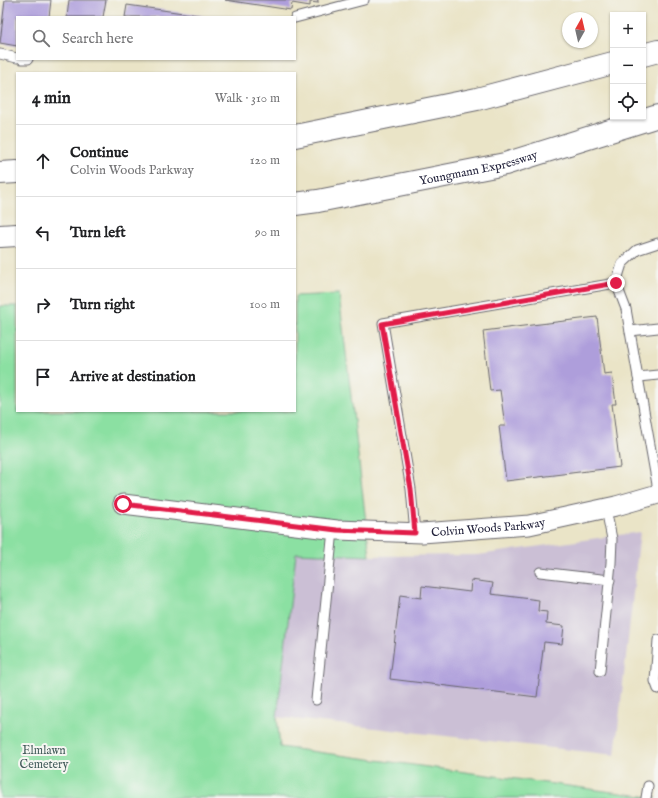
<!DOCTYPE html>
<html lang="en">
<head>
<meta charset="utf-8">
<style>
  body { margin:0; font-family:"IM FELL English",serif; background:#f2f2f2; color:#202124 }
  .controls { position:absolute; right:12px; top:12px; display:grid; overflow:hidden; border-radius:0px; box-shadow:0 1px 3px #0004 }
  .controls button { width:36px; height:36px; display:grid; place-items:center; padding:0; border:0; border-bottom:1px solid #e0e0e0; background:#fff; color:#202124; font:20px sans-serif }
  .compass { position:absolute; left:562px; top:12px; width:36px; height:36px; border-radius:50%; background:#fff; box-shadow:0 1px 3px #0004; rotate:8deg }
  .stop { position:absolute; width:12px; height:12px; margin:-9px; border:3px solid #e11d48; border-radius:50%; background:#fff }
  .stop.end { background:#e11d48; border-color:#fff; box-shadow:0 1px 4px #0008 }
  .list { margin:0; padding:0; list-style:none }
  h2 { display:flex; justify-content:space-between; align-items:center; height:52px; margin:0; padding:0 16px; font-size:17px }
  h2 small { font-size:13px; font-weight:400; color:#757577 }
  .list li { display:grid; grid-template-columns:26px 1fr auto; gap:12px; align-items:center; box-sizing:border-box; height:72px; padding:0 16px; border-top:1px solid #e0e0e0 }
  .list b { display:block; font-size:15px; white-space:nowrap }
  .list p { margin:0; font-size:13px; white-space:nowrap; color:#757577 }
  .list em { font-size:13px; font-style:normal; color:#757577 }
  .icon { flex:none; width:22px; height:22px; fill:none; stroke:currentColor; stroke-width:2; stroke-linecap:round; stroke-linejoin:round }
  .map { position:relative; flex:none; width:658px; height:798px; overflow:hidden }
  .search { position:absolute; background:#fff; box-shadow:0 1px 3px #0004; left:16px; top:16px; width:280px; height:44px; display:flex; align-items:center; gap:10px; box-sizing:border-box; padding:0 14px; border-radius:0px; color:#757577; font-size:15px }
  .panel { position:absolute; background:#fff; box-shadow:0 1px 3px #0004; left:16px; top:72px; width:280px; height:340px; border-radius:0px }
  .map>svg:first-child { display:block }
  .industrial { fill:#cbbfd5 }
  .green { fill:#8be0a2; stroke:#56816e }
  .building { fill:#ae9edb }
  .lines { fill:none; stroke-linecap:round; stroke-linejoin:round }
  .lane-casing { stroke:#68666c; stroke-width:11 }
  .street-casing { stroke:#68666c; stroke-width:21 }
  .highway-casing { stroke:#68666c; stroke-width:24 }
  .lane { stroke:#fff; stroke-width:9 }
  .street { stroke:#fff; stroke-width:19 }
  .highway { stroke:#fff; stroke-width:22 }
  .route { stroke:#e11d48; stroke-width:5 }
  .labels { text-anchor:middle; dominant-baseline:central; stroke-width:4; stroke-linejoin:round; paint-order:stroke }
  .street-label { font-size:12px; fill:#22223b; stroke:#f6f6f2 }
  .park-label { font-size:12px; fill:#425b5a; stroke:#f6f6f2 }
</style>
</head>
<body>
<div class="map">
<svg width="658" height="798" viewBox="0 0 658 798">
  <rect width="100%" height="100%" fill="#f6f6f2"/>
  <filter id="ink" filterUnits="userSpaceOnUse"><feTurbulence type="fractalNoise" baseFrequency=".025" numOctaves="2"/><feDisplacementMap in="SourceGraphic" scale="8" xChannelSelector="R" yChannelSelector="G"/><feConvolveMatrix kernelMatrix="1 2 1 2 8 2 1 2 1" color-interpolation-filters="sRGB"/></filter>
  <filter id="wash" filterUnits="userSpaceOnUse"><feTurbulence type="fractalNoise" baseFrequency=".012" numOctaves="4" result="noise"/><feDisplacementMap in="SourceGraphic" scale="16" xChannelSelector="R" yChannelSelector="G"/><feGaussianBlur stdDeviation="0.9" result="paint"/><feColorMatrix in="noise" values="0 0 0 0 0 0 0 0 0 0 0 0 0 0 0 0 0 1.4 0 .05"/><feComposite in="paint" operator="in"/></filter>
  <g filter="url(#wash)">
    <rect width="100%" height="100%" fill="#eae4c7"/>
    <path class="industrial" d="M 640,532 L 615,755 L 277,717 L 296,553 L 370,556 L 478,555 Z"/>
    <path class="green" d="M 339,294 L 370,556 L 296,553 L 277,717 L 280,747 L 657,798 L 0,798 L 0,306 L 17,306 L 17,411 L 295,411 L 295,296 Z"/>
    <g id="blocks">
      <g class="building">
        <path d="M 5,0 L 51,0 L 49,17 L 17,17 L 17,46 L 0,43 Z"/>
        <path d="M 69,0 L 106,0 L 103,17 L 67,17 Z"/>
        <path d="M 225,0 L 318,0 L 318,3 L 310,2 L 310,6 L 292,3 L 291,10 Z"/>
        <path d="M 127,5 L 204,16 L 204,17 L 125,17 Z"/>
        <path d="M 597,317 L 604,374 L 612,373 L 616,404 L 612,404 L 620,467 L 506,481 L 499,426 L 505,426 L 500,390 L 490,391 L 483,331 Z"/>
        <path d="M 471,580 L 493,583 L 491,594 L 539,600 L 538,611 L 547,612 L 546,624 L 564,626 L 562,644 L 544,642 L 537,697 L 390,679 L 400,595 L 421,598 L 422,586 L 470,592 Z"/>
      </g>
    </g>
  </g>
  <g filter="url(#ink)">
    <use href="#blocks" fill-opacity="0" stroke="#68666c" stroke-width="1"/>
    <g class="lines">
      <defs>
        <g id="lane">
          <path d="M 295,18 L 364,0"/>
          <path d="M 0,54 L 17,58"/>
          <path d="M 22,59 L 28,59"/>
          <path d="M 616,283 L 626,309 L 658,490"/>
          <path d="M 630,331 L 658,328"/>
          <path d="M 638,377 L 658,375"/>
          <path d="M 415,533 L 411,489 L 383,323 L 616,283 L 622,264 L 637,250 L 658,243"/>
          <path d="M 540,572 L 610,580"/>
          <path d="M 658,640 L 655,681 L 658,689"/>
          <path d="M 600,671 L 611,563 L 612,539 L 606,509"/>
          <path d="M 316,700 L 333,530"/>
          <path d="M 646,798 L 648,786"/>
        </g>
        <g id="street">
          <path id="s1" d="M 123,504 L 337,530 L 422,533 L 529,525 L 616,506 L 658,494"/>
        </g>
        <g id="highway">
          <path d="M 643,55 L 658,51"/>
          <path d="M 295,136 L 477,99 L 613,63"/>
          <path d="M 0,173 L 17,172"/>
          <path id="s2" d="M 295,204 L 318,201 L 505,164 L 658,116"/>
          <path d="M 0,236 L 17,235"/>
        </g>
      </defs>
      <use href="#lane" class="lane-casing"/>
      <use href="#street" class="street-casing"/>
      <use href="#highway" class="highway-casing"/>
      <use href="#lane" class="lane"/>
      <use href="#street" class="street"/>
      <use href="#highway" class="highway"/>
    </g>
  </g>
  <g class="lines" filter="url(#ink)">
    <path class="route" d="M 123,504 L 337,530 L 415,533 L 411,489 L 382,324 L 616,283"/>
  </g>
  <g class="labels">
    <g class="street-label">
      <text stroke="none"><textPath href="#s2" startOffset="187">Youngmann Expressway</textPath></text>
      <text stroke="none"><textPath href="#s1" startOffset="367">Colvin Woods Parkway</textPath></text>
    </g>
    <g class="park-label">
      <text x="44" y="750">Elmlawn<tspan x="44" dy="14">Cemetery</tspan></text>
    </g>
  </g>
</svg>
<div class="controls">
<button>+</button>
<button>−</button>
<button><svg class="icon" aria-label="locate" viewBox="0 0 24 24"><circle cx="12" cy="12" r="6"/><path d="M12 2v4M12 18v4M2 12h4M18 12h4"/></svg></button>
</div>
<svg class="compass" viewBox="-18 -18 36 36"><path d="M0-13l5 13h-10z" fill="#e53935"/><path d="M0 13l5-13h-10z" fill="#757577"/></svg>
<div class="stop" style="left:123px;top:504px"></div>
<div class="stop end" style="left:616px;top:283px"></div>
<div class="search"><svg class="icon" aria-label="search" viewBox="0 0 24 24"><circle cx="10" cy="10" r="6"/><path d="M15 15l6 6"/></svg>Search here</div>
<section class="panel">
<h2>4 min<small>Walk · 310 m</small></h2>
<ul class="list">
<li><svg class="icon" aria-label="ahead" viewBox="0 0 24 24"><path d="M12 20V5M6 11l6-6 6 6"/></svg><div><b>Continue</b><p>Colvin Woods Parkway</p></div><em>120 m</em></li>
<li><svg class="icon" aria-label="left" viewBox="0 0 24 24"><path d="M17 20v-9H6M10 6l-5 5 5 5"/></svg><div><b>Turn left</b></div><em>90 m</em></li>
<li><svg class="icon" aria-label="right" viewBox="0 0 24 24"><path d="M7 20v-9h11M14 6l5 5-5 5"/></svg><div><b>Turn right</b></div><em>100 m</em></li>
<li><svg class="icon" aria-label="arrive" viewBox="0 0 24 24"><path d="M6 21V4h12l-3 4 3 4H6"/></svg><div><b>Arrive at destination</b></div></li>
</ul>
</section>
</div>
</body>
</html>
